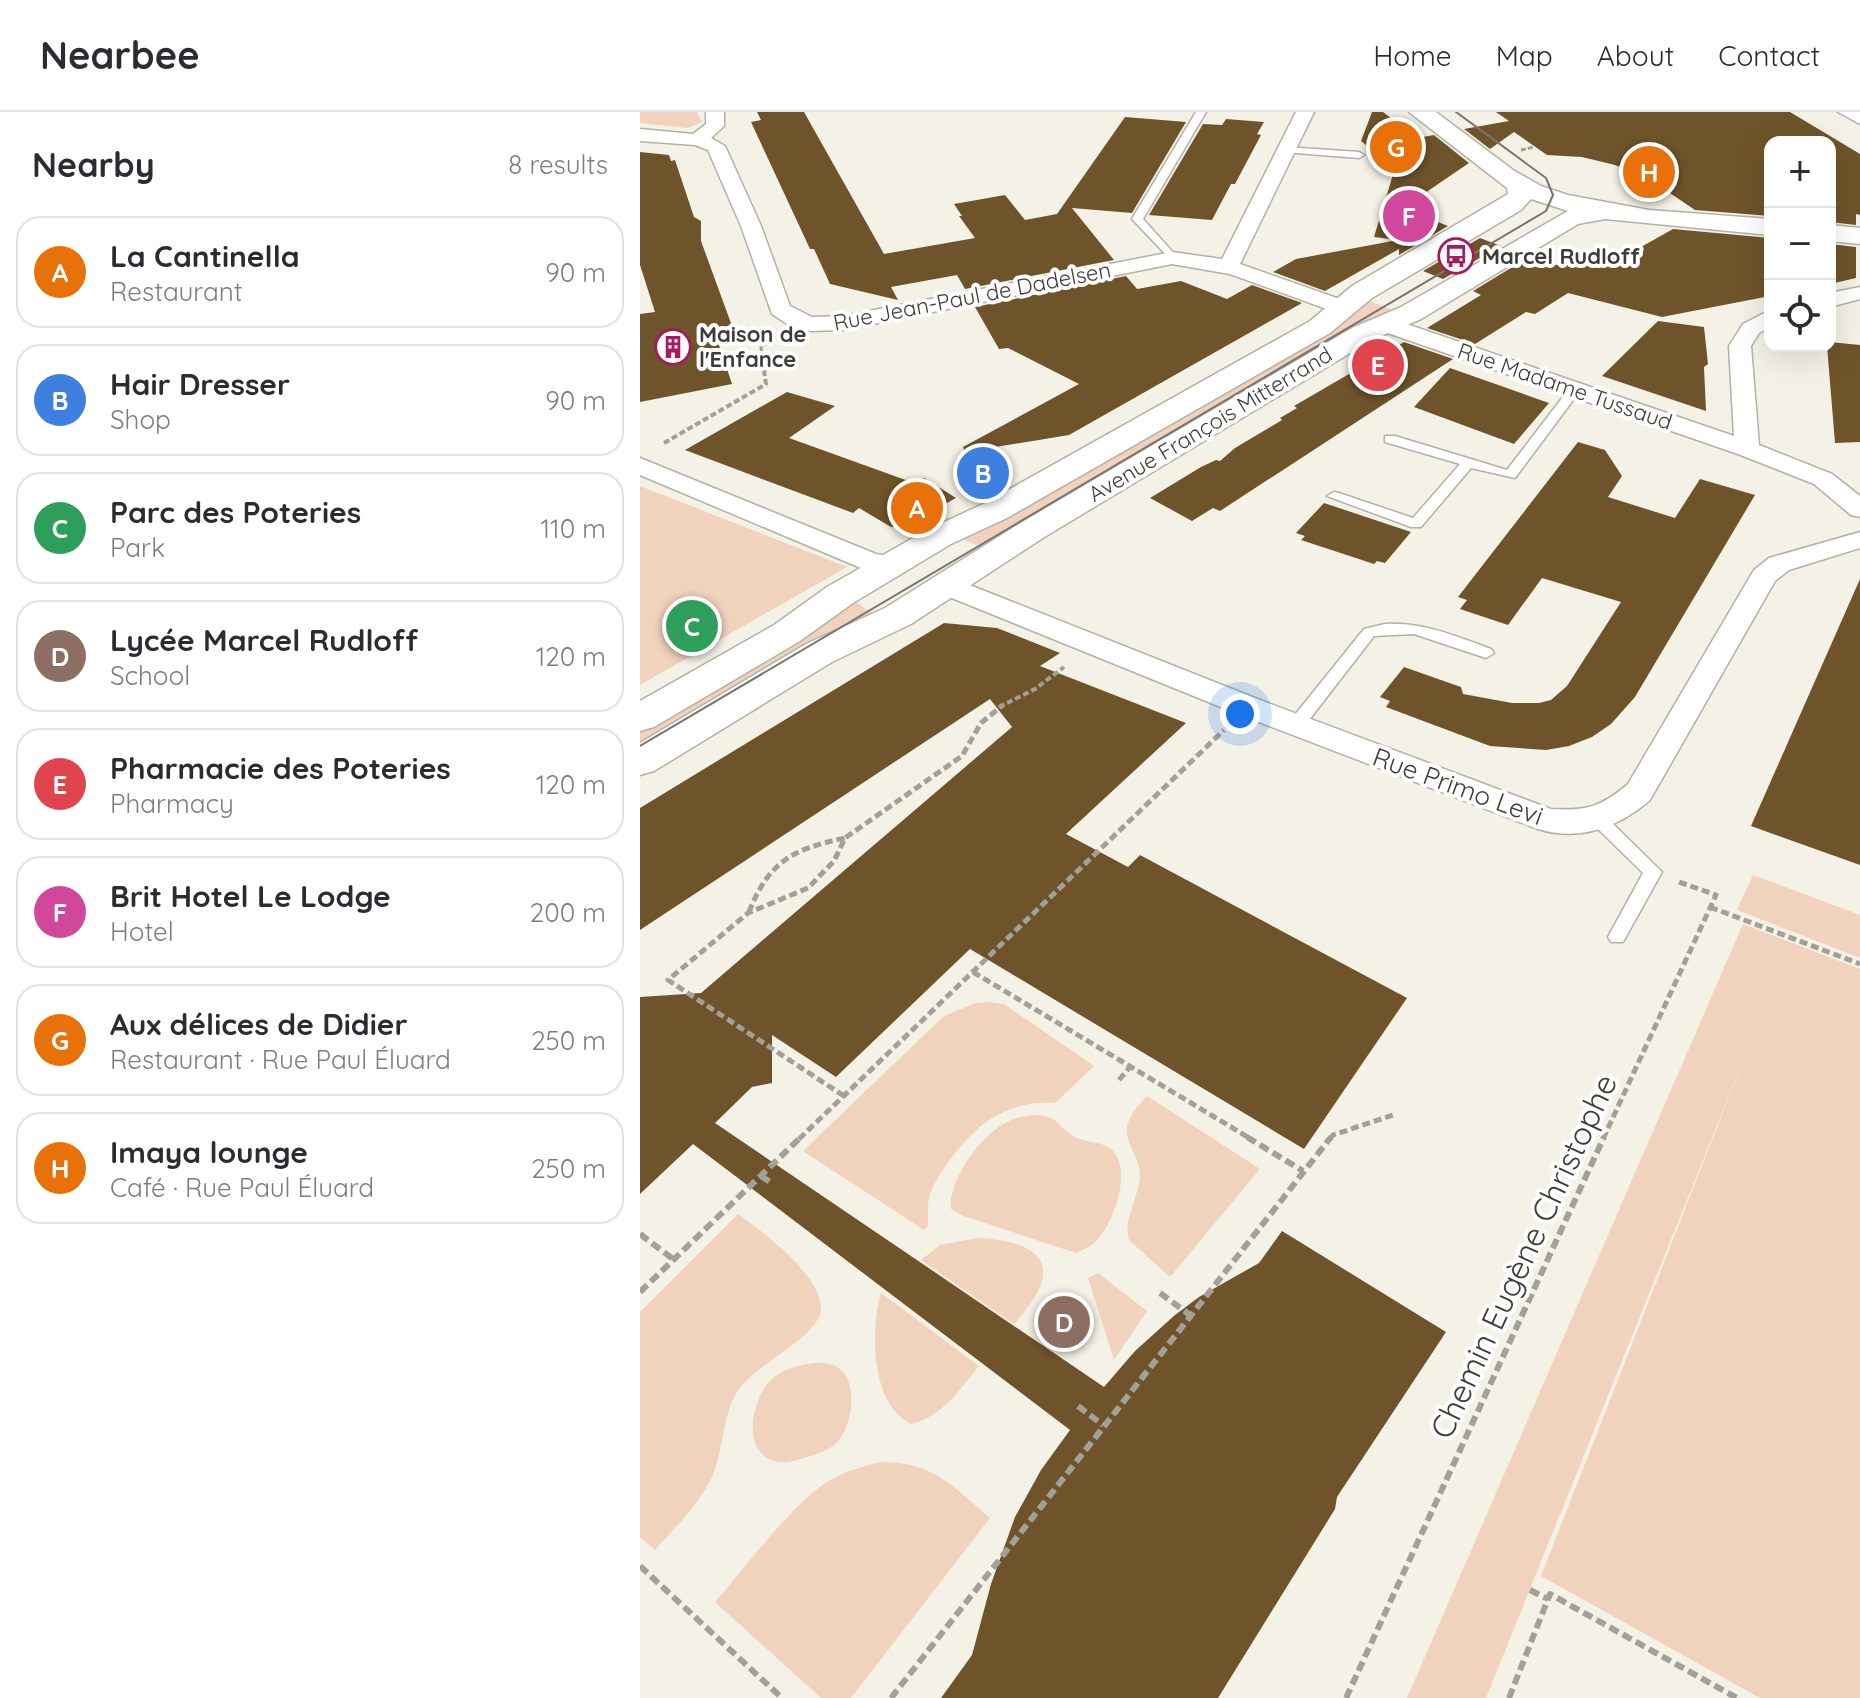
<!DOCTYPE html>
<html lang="en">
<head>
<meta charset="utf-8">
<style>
  body { margin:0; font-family:Quicksand,sans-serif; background:#f2f2f3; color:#2b2b33 }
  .controls { position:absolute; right:24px; top:24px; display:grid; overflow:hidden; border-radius:16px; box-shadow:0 8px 32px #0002 }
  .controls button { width:72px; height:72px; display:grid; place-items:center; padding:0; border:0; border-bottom:2px solid #e1e1e2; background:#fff; color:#2b2b33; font:40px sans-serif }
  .you { position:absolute; left:600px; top:602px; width:28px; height:28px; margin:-20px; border:6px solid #fff; border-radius:50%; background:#1a73e8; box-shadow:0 0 0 12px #1a73e833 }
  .badge { display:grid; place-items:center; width:52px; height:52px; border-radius:50%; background:#a5195f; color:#fff; font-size:26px; font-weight:700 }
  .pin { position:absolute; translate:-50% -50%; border:4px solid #fff; box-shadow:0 2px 8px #0006 }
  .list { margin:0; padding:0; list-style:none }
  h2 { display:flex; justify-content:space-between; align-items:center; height:104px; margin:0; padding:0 32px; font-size:34px }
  h2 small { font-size:26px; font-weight:400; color:#7c7c81 }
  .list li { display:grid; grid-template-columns:52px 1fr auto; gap:24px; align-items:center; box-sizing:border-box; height:112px; margin:0 16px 16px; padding:0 16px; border:2px solid #e1e1e2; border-radius:24px }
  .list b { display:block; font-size:30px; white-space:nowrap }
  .list p { margin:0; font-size:26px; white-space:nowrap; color:#7c7c81 }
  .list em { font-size:26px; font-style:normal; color:#7c7c81 }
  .icon { flex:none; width:44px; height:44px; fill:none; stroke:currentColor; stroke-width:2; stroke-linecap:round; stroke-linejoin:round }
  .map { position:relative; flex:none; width:1220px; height:1586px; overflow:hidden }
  header { display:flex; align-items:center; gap:48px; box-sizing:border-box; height:112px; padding:0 40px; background:#fff; border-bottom:2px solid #e1e1e2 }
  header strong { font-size:38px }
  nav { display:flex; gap:44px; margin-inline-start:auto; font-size:28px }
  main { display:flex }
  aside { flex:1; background:#fff }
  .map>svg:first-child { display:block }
  .green { fill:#f1d2bd }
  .building { fill:#6f542b }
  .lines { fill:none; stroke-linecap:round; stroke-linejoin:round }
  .lane-casing { stroke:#b3b1a6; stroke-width:3 }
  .street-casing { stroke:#b3b1a6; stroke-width:3 }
  .secondary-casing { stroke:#b3b1a6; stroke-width:3 }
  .path-far3 { stroke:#a2a198; stroke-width:3; stroke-dasharray:5 2; stroke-linecap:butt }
  .path-far2 { stroke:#a2a198; stroke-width:4; stroke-dasharray:6 3; stroke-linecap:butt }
  .path-far1 { stroke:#a2a198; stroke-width:5; stroke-dasharray:8 4; stroke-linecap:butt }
  .path { stroke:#a2a198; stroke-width:6; stroke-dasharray:10 5; stroke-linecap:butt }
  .lane { fill:#fff; fill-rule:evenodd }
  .street { fill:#fff; fill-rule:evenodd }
  .secondary { fill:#fff; fill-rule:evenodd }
  .tram { stroke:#77766f; stroke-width:2 }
  .labels { text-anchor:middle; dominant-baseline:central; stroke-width:8; stroke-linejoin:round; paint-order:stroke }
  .far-poi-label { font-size:22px; font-weight:bold; fill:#3d3c38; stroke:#fff; text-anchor:start }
  .far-street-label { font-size:22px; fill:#3d3c38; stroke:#fff }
  .street-label { font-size:26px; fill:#3d3c38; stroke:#fff }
  .near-street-label { font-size:32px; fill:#3d3c38; stroke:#fff }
</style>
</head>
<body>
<header>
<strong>Nearbee</strong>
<nav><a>Home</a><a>Map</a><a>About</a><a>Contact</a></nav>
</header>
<main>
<aside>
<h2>Nearby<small>8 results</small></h2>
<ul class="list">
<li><span class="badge" style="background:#e8710a">A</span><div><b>La Cantinella</b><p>Restaurant</p></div><em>90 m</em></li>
<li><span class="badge" style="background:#3f7fe0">B</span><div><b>Hair Dresser</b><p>Shop</p></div><em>90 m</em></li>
<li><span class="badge" style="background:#2e9e5b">C</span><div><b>Parc des Poteries</b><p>Park</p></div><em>110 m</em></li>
<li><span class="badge" style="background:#8d6e63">D</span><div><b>Lycée Marcel Rudloff</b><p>School</p></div><em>120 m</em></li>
<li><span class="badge" style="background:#e0444e">E</span><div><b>Pharmacie des Poteries</b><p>Pharmacy</p></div><em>120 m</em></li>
<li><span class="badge" style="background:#d1479c">F</span><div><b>Brit Hotel Le Lodge</b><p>Hotel</p></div><em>200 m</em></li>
<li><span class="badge" style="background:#e8710a">G</span><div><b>Aux délices de Didier</b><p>Restaurant · Rue Paul Éluard</p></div><em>250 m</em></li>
<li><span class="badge" style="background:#e8710a">H</span><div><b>Imaya lounge</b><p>Café · Rue Paul Éluard</p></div><em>250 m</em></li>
</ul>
</aside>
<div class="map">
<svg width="1220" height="1586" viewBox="0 0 1220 1586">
  <rect width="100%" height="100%" fill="#f4f2e6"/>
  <g class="green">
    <path d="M 0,0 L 57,0 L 62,10 L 48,16 L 0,11 Z"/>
    <path d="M 722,186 L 760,201 L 350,439 L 316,424 Z"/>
    <path d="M 0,374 L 207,455 L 0,573 Z"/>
    <path d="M 210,486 L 239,506 L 0,640 L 0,614 Z"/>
    <path d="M 1113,763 L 1220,803 L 1220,846 L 1097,798 Z"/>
    <path d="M 1103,812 L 1220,857 L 1220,1586 L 1120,1586 L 901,1464 L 1107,939 L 846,1586 L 767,1586 Z"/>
    <path d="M 349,890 L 364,892 L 454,954 L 415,991 C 370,988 339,1009 313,1044 C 304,1056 295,1068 290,1082 C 287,1092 288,1103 288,1114 L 284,1118 L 163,1039 L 304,904 L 336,891 Z"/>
    <path d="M 507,984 L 620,1057 L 530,1165 L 489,1128 C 482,1107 500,1085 500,1062 C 500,1046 484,1029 487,1015 C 490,1003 498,993 507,984 Z"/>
    <path d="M 394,1003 C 418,1004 414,1010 430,1022 C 443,1032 460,1028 471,1037 C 494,1057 473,1116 453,1132 C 448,1136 442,1138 436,1141 L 324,1104 L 311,1097 C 307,1069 343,1020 369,1009 C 376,1005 386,1004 394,1003 Z"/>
    <path d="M 98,1102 C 122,1119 182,1164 181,1197 C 180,1224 115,1253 99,1277 C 83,1300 84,1334 74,1360 C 62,1390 36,1414 15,1438 L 0,1425 L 0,1200 Z"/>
    <path d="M 338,1126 C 410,1130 423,1159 374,1212 L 281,1148 L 300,1133 Z"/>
    <path d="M 458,1161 L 507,1199 L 474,1248 L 448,1166 Z"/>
    <path d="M 241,1181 L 339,1254 C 320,1277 302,1305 271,1312 C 231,1292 230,1219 241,1181 Z"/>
    <path d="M 175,1251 C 183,1251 192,1251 199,1256 C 220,1272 212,1320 193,1334 C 184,1340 173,1343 164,1346 C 154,1349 144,1352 134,1349 C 99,1338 113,1282 134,1265 C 146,1256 160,1253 175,1251 Z"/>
    <path d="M 240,1350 C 294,1350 311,1373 350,1406 L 211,1586 L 181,1586 L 75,1490 C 104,1457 152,1392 187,1370 C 203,1360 221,1355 240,1350 Z"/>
  </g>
  <g class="building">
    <path d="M 117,0 L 164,0 L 244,142 L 335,126 L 319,104 L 322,104 L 314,92 L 365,83 L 385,108 L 417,102 L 485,5 L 546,10 L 492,101 L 432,96 L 474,148 L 325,177 L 317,163 L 251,175 L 258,188 L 190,172 L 174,137 L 170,137 L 111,10 L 121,8 Z"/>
    <path d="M 732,0 L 743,0 L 777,26 L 794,23 L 829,51 L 763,96 L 808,114 L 759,143 L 759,137 L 685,179 L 633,160 L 656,147 L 758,128 L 734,125 L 755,56 L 721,29 Z"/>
    <path d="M 856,0 L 1150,0 L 1220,42 L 1220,103 L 1216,102 L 1216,113 L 1190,110 L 1190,30 L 1130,30 L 1130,104 L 1055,98 L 1009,67 L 975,53 L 942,45 L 907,43 L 874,20 L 850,37 L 824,17 L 869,9 Z"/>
    <path d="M 586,7 L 624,10 L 617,22 L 621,23 L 595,72 L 591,72 L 572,108 L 509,103 L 563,12 L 582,13 Z"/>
    <path d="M 0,40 L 29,43 L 31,49 L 35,48 L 54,105 L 61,109 L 61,129 L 92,214 L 74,218 L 92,272 L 0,290 L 0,202 L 15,200 L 0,153 Z"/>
    <path d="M 1033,117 L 1130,126 L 1130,184 L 1022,205 L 928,181 L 895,202 L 886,200 L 835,232 L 787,216 L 841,183 L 833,179 L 889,145 L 916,153 L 980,142 L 1001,135 Z"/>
    <path d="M 840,126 L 861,134 L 803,167 L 783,159 Z"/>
    <path d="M 1190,132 L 1216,135 L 1216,166 L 1190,172 Z"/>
    <path d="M 486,164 L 497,177 L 541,169 L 587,187 L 612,173 L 662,191 L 429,323 L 325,340 L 323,335 L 439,272 L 368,236 L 359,237 L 335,195 Z"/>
    <path d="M 1018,209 L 1064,215 L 1068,252 L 1064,255 L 1066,299 L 962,264 Z"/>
    <path d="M 764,230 L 813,247 L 580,399 L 573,396 L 552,409 L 510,386 L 561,355 L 576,348 L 580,349 L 595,336 L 642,308 L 640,306 L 657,296 L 654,294 Z"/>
    <path d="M 1190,230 L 1220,233 L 1220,330 L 1195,331 L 1187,234 L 1190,234 Z"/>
    <path d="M 810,256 L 909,291 L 874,332 L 774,295 Z"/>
    <path d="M 147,280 L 195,294 L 149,326 L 274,371 L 284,366 L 316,386 L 266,414 L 251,415 L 219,396 L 213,401 L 45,338 Z"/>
    <path d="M 938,330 L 965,338 L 982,364 L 968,385 L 1035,406 L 1060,367 L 1115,383 L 995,585 L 971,612 L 952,625 L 929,634 L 906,638 L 850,634 L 746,595 L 750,589 L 740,585 L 764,555 L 821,575 L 823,582 L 872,591 L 899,591 L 911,588 L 927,574 L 981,490 L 902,466 L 868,513 L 820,497 L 827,488 L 818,485 Z"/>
    <path d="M 684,391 L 771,420 L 745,451 L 737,449 L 734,452 L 661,428 L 665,424 L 656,421 Z"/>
    <path d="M 1220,467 L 1220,753 L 1111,714 Z"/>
    <path d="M 304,511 L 357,516 L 420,541 L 400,554 L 546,611 L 426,722 L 488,755 L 500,743 L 767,886 L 664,1037 L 330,837 L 196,965 L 132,923 L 132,971 L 112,975 L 75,1011 L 464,1275 L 495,1239 L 535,1203 L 559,1185 L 619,1151 L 642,1119 L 806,1220 L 697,1385 L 695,1397 L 578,1586 L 301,1586 L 332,1543 L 351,1472 L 375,1405 L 401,1358 L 430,1318 L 53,1032 L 0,1082 L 0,885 L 61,881 L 372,615 L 350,587 L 0,818 L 0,696 Z"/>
  </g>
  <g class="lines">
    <defs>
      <g id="lane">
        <path d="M 556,0 L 566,0 L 503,107 L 538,146 L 532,149 L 492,107 Z"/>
        <path d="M 646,35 L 719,40 L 724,43 L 719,46 L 643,40 L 643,36 Z"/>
        <path d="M 936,272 L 942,276 L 875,366 L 831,356 L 781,415 L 771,415 L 687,384 L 694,380 L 699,381 L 773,406 L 820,352 L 745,330 L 745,324 L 755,324 L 867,358 L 932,273 Z"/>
        <path d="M 745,512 C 783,510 816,524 851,537 L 854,541 L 846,546 L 774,522 L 734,524 L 662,617 L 650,617 L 648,613 L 650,609 L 724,517 Z"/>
        <path d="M 958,701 L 964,703 L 1022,760 L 983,830 L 971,830 L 968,825 L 1003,761 L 952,711 L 949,707 Z"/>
      </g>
      <g id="street">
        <path d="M 66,0 L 84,0 L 84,14 L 71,26 L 85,34 L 121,114 L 150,194 L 172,205 L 203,204 L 532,140 L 582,147 L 656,0 L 674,0 L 600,152 L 711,191 L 714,196 L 703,203 L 590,162 L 532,152 L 203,218 L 171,219 L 147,212 L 132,202 L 101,114 L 68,38 L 55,33 L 0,29 L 0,17 L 53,22 L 66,12 Z"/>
        <path d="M 1198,0 L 1220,0 L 1220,12 Z"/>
        <path d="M 1220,175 L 1220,187 L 1190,195 L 1190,181 Z"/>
        <path d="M 1130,198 L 1130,215 L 1119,221 L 1111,234 L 1119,333 L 1192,362 L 1220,384 L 1220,405 L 1211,403 L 1174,372 L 1098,342 L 736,217 L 733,212 L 736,207 L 752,207 L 1094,324 L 1089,234 L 1103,212 Z"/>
        <path d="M 0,346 L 236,442 L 263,446 L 267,452 L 263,458 L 253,460 L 221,456 L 0,363 Z"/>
        <path d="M 1220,420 L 1220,436 L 1149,458 L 1135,469 L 1010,688 C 979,715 939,730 898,717 L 598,602 L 297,480 L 293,474 L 297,468 L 307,465 L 317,468 L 620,588 L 911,697 C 947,699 961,695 988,672 L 1114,458 L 1129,446 Z"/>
      </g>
      <g id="secondary">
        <path d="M 769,0 L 796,0 L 873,58 L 901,74 L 928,83 L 1009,98 L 1130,107 L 1130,123 L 965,107 L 938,112 L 781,207 L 732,228 L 406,424 L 271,512 L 192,550 L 14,659 L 0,663 L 0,631 L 166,532 L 245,496 L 382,410 L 712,216 L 761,195 L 928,99 L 891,87 L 881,98 L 732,186 L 690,221 L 367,406 L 311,432 L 213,491 L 160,529 L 14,615 L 0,619 L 0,589 L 134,513 L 187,475 L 287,418 L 343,392 L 670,209 L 712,174 L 868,82 L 867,76 Z"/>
        <path d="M 1190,113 L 1220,116 L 1220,132 L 1190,129 Z"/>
      </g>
    </defs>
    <use href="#lane" class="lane-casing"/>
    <use href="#street" class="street-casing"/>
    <use href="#secondary" class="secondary-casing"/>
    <g class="path-far3">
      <path d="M 881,38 L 894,35"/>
      <path d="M 124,260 L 121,236 L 133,226"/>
    </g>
    <g class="path-far2">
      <path d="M 24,331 L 126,272 L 124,258"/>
      <path d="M 359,595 L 395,577 L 424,555"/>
    </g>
    <g class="path-far1">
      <path d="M 1070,795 L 1220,852"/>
      <path d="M 109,800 C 129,749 153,737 205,726"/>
      <path d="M 333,860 L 611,1027"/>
      <path d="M 479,968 L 490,955"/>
      <path d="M 204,984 L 28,868 L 108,801 L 168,776 L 194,749 L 205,726 L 322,644 L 341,611 L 363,593"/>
      <path d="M 159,1027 L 584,618"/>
      <path d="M 690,1027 L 693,1023 L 753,1003"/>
      <path d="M 963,1027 L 1076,783 L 1039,770"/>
    </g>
    <g class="path">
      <path d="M 607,1025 L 663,1059"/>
      <path d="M 121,1064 L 130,1070"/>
      <path d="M 0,1122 L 33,1147"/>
      <path d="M 0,1180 L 161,1025"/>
      <path d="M 520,1181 L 550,1203"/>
      <path d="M 438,1294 L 463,1313"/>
      <path d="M 0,1454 L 142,1586"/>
      <path d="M 890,1478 L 908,1487"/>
      <path d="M 251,1586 L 691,1025"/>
      <path d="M 706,1586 L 964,1025"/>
      <path d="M 869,1586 L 910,1482 L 1097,1586"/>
    </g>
    <use href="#lane" class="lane"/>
    <use href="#street" class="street"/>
    <use href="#secondary" class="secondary"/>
    <path class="tram" d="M 0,634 L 906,99 L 913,83 L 906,66 L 816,0"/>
  </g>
  <defs>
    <symbol id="bus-ring" viewBox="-11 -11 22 22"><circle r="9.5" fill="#fff" stroke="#a5195f" stroke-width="1.5"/><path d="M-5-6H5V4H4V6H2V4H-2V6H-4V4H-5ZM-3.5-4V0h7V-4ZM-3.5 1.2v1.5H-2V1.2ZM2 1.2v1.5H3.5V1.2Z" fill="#a5195f"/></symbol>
    <symbol id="building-ring" viewBox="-11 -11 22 22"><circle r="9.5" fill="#fff" stroke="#a5195f" stroke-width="1.5"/><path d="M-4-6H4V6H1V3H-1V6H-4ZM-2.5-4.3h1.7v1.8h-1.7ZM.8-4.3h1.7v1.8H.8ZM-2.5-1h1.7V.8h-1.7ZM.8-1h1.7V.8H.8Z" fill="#a5195f"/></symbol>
  </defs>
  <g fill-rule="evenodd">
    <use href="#bus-ring" x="796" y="124" width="40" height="40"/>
    <use href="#building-ring" x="13" y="215" width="40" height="40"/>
  </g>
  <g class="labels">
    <g class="far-poi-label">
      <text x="842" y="144">Marcel Rudloff</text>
      <text x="59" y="222">Maison de<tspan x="59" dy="25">l'Enfance</tspan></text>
    </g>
    <g class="far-street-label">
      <text transform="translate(332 184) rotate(-11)">Rue Jean-Paul de Dadelsen</text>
      <text transform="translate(925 274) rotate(19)">Rue Madame Tussaud</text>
      <text transform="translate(570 312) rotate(-31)">Avenue François Mitterrand</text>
    </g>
    <g class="street-label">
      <text transform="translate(818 674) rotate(20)">Rue Primo Levi</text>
    </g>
    <g class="near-street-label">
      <text transform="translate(883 1144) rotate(-65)">Chemin Eugène Christophe</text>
    </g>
  </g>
</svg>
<div class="controls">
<button>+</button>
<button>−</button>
<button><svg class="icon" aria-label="locate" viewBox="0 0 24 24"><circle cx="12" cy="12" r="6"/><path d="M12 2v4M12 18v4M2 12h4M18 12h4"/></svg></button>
</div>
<div class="you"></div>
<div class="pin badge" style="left:277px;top:396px;background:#e8710a">A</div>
<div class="pin badge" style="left:343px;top:361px;background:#3f7fe0">B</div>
<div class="pin badge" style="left:52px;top:514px;background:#2e9e5b">C</div>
<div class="pin badge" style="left:424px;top:1210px;background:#8d6e63">D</div>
<div class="pin badge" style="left:738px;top:253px;background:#e0444e">E</div>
<div class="pin badge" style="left:769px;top:104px;background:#d1479c">F</div>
<div class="pin badge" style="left:756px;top:35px;background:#e8710a">G</div>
<div class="pin badge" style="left:1009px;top:60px;background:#e8710a">H</div>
</div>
</main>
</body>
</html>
